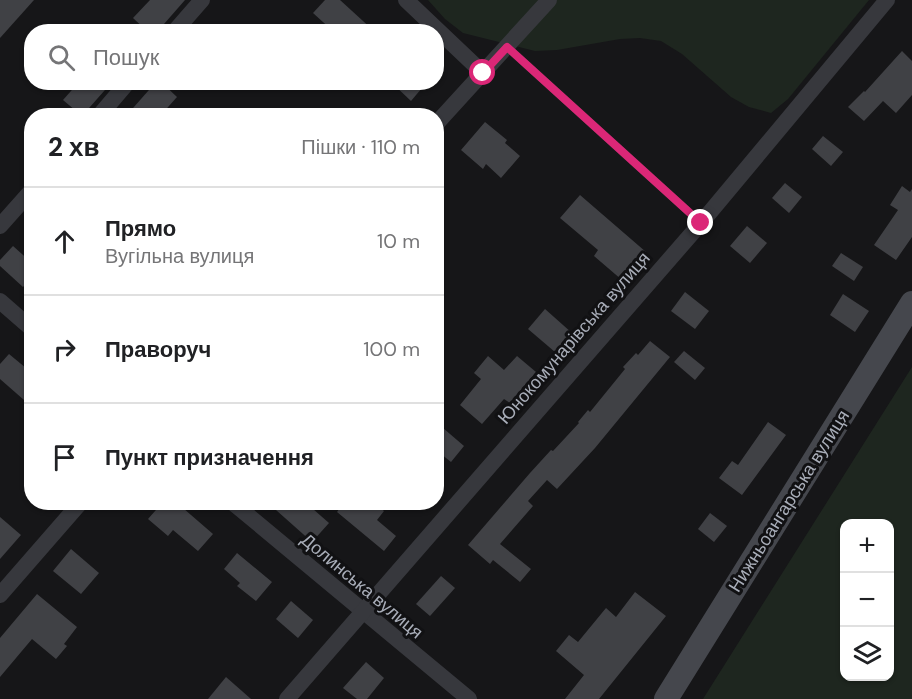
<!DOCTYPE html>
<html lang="uk">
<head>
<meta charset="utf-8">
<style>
  body { margin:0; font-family:"DM Sans",sans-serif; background:#f2f2f2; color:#202124 }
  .controls { position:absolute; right:18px; bottom:18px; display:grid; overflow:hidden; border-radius:12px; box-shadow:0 2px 4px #0004 }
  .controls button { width:54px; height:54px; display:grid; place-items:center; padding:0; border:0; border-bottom:2px solid #e0e0e0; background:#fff; color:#202124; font:30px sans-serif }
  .stop { position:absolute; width:18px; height:18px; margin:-14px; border:4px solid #db2777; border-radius:50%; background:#fff }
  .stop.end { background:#db2777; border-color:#fff; box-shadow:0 2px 6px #0008 }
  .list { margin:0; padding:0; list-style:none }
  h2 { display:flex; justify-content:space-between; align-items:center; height:78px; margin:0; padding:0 24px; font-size:26px }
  h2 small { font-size:20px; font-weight:400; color:#757577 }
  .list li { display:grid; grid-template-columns:39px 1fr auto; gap:18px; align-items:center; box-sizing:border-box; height:108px; padding:0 24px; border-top:2px solid #e0e0e0 }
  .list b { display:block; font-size:22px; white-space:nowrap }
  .list p { margin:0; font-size:20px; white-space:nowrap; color:#757577 }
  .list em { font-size:20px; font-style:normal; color:#757577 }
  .icon { flex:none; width:33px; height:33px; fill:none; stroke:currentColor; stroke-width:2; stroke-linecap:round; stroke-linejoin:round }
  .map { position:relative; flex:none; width:912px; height:699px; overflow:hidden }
  .search { position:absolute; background:#fff; box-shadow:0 2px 4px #0004; left:24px; top:24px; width:420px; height:66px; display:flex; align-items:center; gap:15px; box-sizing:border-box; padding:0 21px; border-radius:24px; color:#757577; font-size:22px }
  .panel { position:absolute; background:#fff; box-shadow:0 2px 4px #0004; left:24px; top:108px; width:420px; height:402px; border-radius:24px }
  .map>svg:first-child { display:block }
  .green { fill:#1e261f; fill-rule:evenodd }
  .building { fill:#404145 }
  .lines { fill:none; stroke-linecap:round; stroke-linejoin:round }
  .lane { stroke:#37383d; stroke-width:8 }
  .street { stroke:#37383d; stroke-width:16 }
  .secondary { stroke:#45474d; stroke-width:24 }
  .route { stroke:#db2777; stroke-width:8 }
  .labels { text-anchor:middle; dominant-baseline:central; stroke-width:6; stroke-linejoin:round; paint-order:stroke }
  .street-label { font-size:18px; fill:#a8adb8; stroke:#111113 }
</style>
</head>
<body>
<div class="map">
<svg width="912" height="699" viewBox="0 0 912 699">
  <rect width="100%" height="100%" fill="#161618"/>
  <g class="green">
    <path d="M 428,0 L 869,0 L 788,99 L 771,113 L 749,107 L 731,97 L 682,54 L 661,41 L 640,38 L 620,39 L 557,50 L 535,51 L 463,33 L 445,19 Z"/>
    <path d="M 912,367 L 912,699 L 703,699 ZM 844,524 L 890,524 L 890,676 L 844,676 Z"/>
  </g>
  <g class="building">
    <path d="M 0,0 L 34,0 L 0,38 Z"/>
    <path d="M 150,0 L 185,0 L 157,32 L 148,32 L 133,18 Z"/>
    <path d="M 325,0 L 340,0 L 375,32 L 334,32 L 313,13 Z"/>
    <path d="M 902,51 L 912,61 L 912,95 L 896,113 L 883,101 L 864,121 L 848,107 L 864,91 L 865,92 Z"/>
    <path d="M 79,82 L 112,82 L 82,116 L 63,100 Z"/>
    <path d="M 156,82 L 161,82 L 177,97 L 160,116 L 126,116 Z"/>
    <path d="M 391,82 L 427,82 L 411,101 Z"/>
    <path d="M 485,122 L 507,140 L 505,143 L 520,156 L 501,178 L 486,164 L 483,169 L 461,150 Z"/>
    <path d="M 823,136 L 843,152 L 831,166 L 812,149 Z"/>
    <path d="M 785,183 L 802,197 L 789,213 L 772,198 Z"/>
    <path d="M 902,186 L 910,192 L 912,189 L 912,237 L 896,260 L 874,245 L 898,210 L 890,205 Z"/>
    <path d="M 580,195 L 646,252 L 622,280 L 594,256 L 598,250 L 560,218 Z"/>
    <path d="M 747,226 L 767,243 L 750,263 L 730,246 Z"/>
    <path d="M 13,246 L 32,263 L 32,278 L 23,287 L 0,266 L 0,260 Z"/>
    <path d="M 841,253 L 863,267 L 854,281 L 832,266 Z"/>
    <path d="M 685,292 L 709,311 L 695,329 L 671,311 Z"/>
    <path d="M 843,294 L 869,311 L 855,332 L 830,315 Z"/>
    <path d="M 545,309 L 572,333 L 555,352 L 528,329 Z"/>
    <path d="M 650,341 L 670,357 L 595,448 L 557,489 L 547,480 L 528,501 L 533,506 L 500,544 L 531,569 L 520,582 L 493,560 L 490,564 L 468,545 L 530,473 L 551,450 L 553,451 L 579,423 L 578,422 L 588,410 L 590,412 L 625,369 L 623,367 L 636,353 L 638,355 Z"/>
    <path d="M 684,351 L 705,368 L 695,380 L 674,362 Z"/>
    <path d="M 9,354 L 32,373 L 32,407 L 0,379 L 0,364 Z"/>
    <path d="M 488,356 L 504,370 L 517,356 L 536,372 L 510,403 L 504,399 L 482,424 L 460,405 L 481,379 L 474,373 Z"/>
    <path d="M 436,422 L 464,446 L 451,462 L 436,450 Z"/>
    <path d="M 768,422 L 786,435 L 742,495 L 719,478 L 732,461 L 738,465 Z"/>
    <path d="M 163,502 L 176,502 L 213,534 L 198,551 L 173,530 L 168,536 L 148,519 Z"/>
    <path d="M 267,502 L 305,502 L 329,523 L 312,542 Z"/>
    <path d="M 344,502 L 373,502 L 384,511 L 377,520 L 396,536 L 384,551 L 337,512 Z"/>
    <path d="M 710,513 L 727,526 L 714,542 L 698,529 Z"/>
    <path d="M 0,517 L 21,535 L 0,559 Z"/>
    <path d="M 71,549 L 99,573 L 81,594 L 53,571 Z"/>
    <path d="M 237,553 L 272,582 L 256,601 L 237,586 L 240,583 L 224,569 Z"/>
    <path d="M 441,576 L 455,588 L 430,616 L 416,604 Z"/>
    <path d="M 635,592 L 666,616 L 599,699 L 565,699 L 584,675 L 556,651 L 569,635 L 578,642 L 606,608 L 616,617 Z"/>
    <path d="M 37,594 L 77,627 L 64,644 L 67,646 L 56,659 L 32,639 L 0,677 L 0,638 Z"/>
    <path d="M 291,601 L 313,620 L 298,638 L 276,619 Z"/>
    <path d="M 366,662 L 384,678 L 367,699 L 357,699 L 343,688 Z"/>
    <path d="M 226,677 L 251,699 L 208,699 Z"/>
  </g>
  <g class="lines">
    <path class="lane" d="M 507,47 L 701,223"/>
    <g class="street">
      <path d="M 406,0 L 483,73"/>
      <path d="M 174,32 L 202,0"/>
      <path d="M 99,116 L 128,82"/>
      <path d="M 436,124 L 549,0"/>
      <path d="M 0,226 L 32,190"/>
      <path d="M 0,301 L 32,329"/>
      <path d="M 232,502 L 469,699"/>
      <path d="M 0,595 L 81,502"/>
      <path d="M 287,699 L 701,223 L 887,0"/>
    </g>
    <path class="secondary" d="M 666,699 L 912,303"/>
  </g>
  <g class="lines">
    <path class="route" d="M 483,73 L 507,47 L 701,223"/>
  </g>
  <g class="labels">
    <g class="street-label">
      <text transform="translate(574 338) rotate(-49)">Юнокомунарівська вулиця</text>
      <text transform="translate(789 501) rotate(-58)">Нижньоангарська вулиця</text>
      <text transform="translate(362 586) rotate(40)">Долинська вулиця</text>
    </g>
  </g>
</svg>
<div class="controls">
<button>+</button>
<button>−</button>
<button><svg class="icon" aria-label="layers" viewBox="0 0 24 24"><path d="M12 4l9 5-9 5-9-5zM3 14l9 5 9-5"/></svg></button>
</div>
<div class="stop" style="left:483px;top:73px"></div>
<div class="stop end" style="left:701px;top:223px"></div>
<div class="search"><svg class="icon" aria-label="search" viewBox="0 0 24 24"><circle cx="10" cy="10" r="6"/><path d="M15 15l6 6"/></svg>Пошук</div>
<section class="panel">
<h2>2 хв<small>Пішки · 110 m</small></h2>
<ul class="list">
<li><svg class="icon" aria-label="ahead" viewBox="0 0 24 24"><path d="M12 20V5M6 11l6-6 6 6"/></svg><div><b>Прямо</b><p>Вугільна вулиця</p></div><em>10 m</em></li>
<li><svg class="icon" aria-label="right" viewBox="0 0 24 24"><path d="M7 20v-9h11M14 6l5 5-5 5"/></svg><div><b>Праворуч</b></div><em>100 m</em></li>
<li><svg class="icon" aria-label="arrive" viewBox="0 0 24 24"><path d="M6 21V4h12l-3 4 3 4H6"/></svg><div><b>Пункт призначення</b></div></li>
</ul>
</section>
</div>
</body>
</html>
